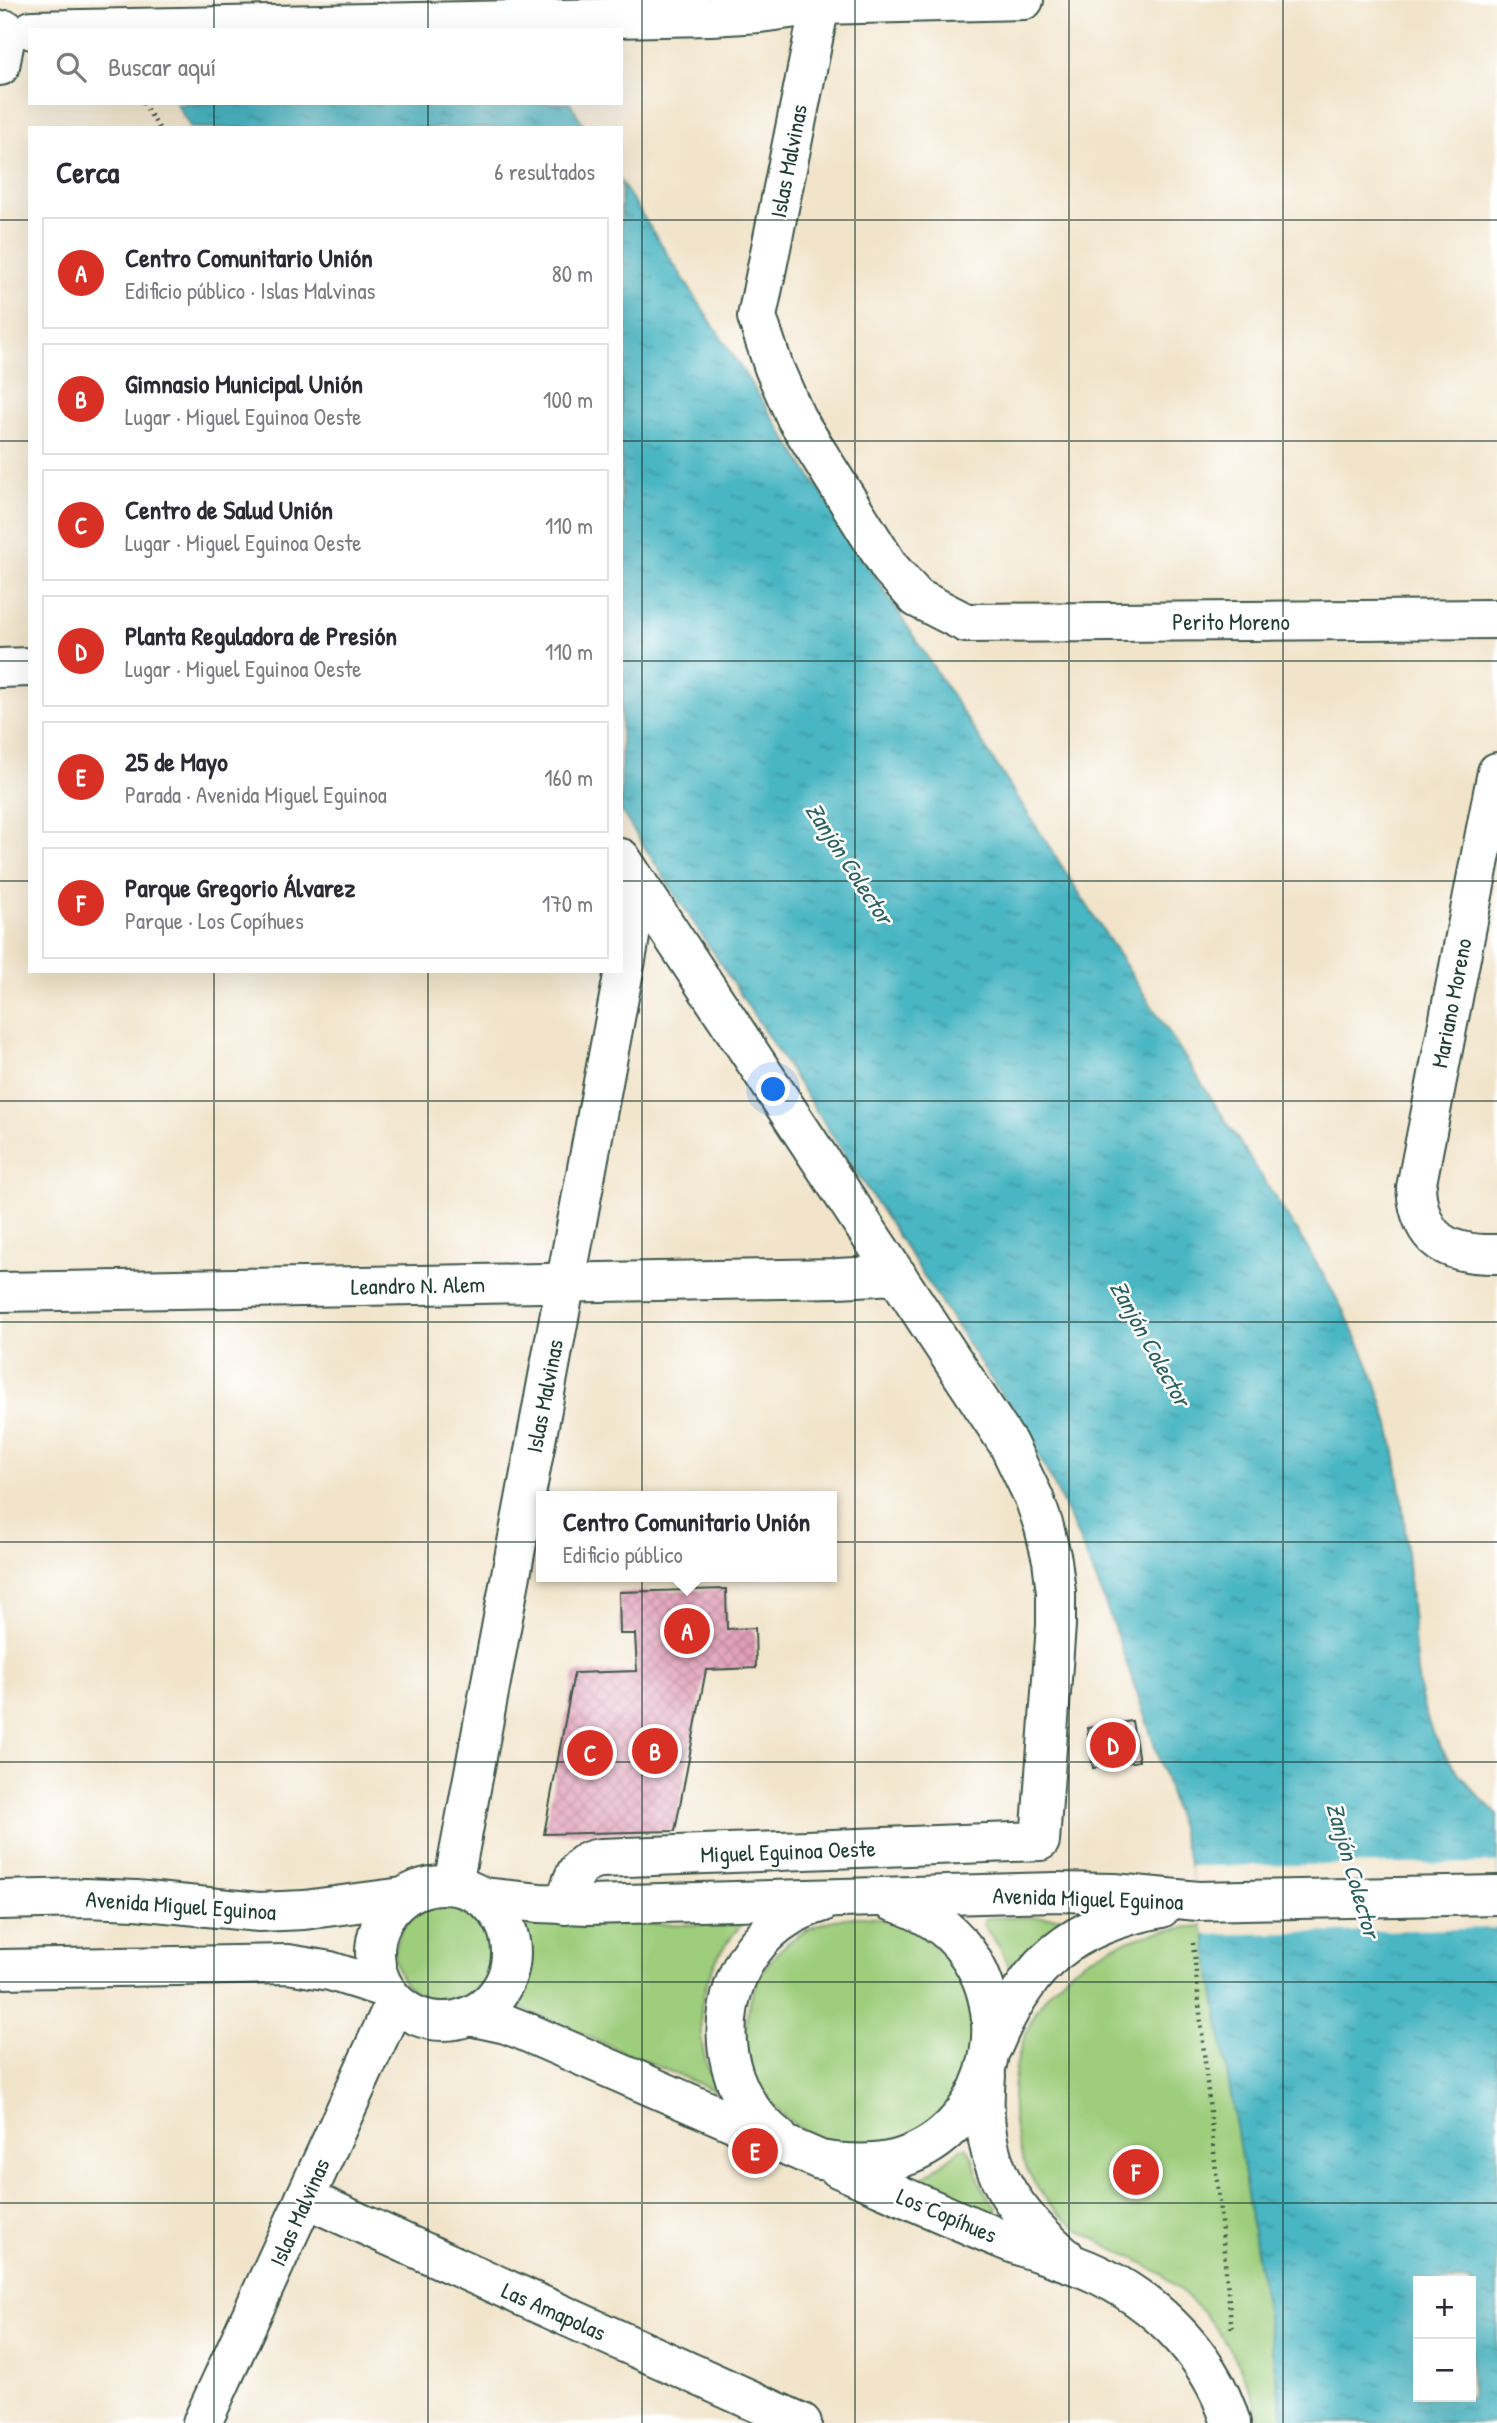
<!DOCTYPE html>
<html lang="es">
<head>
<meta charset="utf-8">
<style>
  body { margin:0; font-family:"Patrick Hand",sans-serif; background:#f2f2f3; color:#2b2b33 }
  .controls { position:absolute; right:21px; bottom:21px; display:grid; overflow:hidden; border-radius:0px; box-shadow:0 7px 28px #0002 }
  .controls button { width:63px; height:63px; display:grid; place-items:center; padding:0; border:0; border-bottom:2px solid #e1e1e2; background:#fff; color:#2b2b33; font:35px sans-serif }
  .you { position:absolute; left:774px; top:1090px; width:24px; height:24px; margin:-18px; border:5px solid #fff; border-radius:50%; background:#1a73e8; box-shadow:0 0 0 10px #1a73e833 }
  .badge { display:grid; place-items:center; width:46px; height:46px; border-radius:50%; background:#d93025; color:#fff; font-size:23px; font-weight:700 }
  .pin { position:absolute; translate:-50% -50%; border:4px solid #fff; box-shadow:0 2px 7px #0006 }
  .popup { position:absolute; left:536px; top:1491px; width:301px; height:91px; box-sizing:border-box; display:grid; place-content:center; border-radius:0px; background:#fff; filter:drop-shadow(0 2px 5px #0005); font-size:23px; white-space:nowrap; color:#7c7c81 }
  .popup b { font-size:26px; color:#2b2b33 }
  .popup::after { content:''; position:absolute; left:50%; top:100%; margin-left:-14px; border:14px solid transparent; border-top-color:#fff }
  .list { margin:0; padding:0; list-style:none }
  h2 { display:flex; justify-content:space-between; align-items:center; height:91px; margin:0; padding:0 28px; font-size:30px }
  h2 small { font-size:23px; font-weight:400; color:#7c7c81 }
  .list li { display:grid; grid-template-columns:46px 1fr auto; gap:21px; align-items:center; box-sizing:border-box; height:112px; margin:0 14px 14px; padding:0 14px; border:2px solid #e1e1e2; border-radius:0px }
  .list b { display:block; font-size:26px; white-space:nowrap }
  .list p { margin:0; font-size:23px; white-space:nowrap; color:#7c7c81 }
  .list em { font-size:23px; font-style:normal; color:#7c7c81 }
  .icon { flex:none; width:38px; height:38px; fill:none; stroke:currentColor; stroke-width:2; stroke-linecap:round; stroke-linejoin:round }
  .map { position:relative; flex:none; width:1497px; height:2423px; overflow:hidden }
  .search { position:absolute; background:#fff; box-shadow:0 7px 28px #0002; left:28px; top:28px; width:595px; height:77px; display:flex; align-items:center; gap:18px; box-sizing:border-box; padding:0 24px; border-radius:0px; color:#7c7c81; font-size:26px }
  .panel { position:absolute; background:#fff; box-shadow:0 7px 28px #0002; left:28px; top:126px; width:595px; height:847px; border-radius:0px }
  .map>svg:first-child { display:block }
  .green { fill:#9ecd7c; stroke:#5e8558; stroke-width:2 }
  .water { fill:url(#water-ripples); stroke:#347a7c; stroke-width:2; fill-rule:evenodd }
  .pier { fill:#f1e4ca }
  .building { fill:url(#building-cross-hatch) }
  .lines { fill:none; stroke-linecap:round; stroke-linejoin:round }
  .minor-casing { stroke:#3e564a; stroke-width:42 }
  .major-casing { stroke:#3e564a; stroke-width:42 }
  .path { stroke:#3e564a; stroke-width:4.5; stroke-dasharray:2 5; stroke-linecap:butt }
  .minor { stroke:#fff; stroke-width:38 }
  .major { stroke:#fff; stroke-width:38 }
  .grid { fill:none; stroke:#1f3d34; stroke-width:2; stroke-opacity:0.55 }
  .labels { text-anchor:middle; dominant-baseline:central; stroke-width:5; stroke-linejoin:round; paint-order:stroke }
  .street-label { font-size:23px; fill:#1f3d34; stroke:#fff }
  .water-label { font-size:24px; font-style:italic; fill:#2b615f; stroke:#fff }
</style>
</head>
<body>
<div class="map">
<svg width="1497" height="2423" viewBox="0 0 1497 2423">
  <defs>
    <pattern id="water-ripples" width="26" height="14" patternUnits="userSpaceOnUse" patternTransform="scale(1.75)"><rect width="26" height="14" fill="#48b6c3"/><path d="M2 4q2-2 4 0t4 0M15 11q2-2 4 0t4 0" fill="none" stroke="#3b959f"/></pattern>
    <pattern id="building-cross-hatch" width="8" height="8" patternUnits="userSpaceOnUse" patternTransform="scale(1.75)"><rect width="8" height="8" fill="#e19cb6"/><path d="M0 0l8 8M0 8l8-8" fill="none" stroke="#b68095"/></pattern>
  </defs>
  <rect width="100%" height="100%" fill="#fff"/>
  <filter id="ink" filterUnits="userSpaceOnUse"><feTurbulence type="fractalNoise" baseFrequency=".0143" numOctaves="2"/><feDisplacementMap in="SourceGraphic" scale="14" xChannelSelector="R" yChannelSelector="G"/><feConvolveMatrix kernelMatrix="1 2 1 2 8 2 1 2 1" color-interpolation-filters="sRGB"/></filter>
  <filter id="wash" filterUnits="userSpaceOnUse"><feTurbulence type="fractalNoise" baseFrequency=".00686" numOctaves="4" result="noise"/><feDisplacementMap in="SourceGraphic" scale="28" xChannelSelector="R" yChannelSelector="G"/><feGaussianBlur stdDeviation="1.57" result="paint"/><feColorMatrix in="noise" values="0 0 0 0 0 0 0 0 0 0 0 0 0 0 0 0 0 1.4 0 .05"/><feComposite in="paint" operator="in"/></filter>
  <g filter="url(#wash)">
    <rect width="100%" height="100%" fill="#f1e4ca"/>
    <g class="green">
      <circle cx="443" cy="1954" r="48"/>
      <path d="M 1060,1917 L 1064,1920 L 1064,1924 L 1044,1936 L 1018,1967 L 1013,1969 L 1009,1967 L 1000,1948 L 983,1925 L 984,1920 L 987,1918 Z"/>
      <circle cx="860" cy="2031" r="114"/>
      <path d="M 534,1923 L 741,1925 C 696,1976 690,2029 716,2091 L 521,2008 L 517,1998 L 529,1963 L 526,1928 Z"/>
      <path d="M 1204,1926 L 1284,2423 L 1260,2423 C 1248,2368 1214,2317 1171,2282 C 1142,2257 1105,2249 1075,2227 C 1005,2176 997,2084 1036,2012 C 1069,1953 1140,1930 1204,1926 Z"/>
      <path d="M 962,2147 L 966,2147 C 974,2155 975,2168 979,2179 C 983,2190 989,2199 997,2208 L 993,2214 L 921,2182 L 921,2179 C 935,2168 949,2160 962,2147 Z"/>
    </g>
    <g class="water">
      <path d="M 176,103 L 570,103 L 586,128 L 191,128 Z"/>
      <path d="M 621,182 L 1298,1233 C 1337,1296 1370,1353 1389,1425 C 1405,1491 1407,1559 1413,1626 C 1416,1660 1417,1699 1432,1731 C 1448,1764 1471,1790 1497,1814 L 1497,2423 L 1284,2423 L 1205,1935 C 1193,1865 1171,1796 1149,1729 C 1115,1626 1083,1535 1030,1439 L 621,811 ZM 1418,2281 L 1471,2281 L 1471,2397 L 1418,2397 Z"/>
    </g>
    <g class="pier">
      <path d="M 111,0 L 508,0 L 526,28 L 129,30 Z"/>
      <path d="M 1497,1863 L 1497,1928 L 1205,1935 L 1190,1866 Z"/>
    </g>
    <g id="blocks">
      <g class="building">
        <path d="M 726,1589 L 727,1629 L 755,1628 L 756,1668 L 706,1670 L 675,1831 L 544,1834 L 574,1673 L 637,1671 L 635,1634 L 620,1634 L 619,1592 Z"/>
        <path d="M 1132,1721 L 1139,1761 L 1093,1768 L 1087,1728 Z"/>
      </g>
    </g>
  </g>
  <g filter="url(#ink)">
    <use href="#blocks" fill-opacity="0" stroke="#3e564a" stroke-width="2"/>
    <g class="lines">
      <defs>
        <g id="minor">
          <path d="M 821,0 L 757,317 L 774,368 L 796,418 L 890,568 L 917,598 L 966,623 L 1497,619"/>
          <path d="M 32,30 L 711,16 L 760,13 L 819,5 L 1024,0"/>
          <path d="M 0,66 L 7,30"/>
          <path d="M 0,668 L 30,667"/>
          <path d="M 1497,772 L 1416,1188 C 1420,1241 1447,1255 1497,1254"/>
          <path d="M 0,1292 L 837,1278 L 897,1275"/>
          <path d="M 453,1885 L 628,949 L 638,884"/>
          <path d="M 565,1905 C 572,1882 574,1861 601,1858 L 1040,1841 L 1056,1625 L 1056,1592 L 1052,1560 L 1044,1527 L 1034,1498 L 1008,1444 L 621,858"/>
          <path d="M 305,2198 L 802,2423"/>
          <path d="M 202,2423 L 395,2002"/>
        </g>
        <g id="major">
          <circle cx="443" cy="1953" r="68"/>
          <path d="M 482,1897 L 539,1903 L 589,1905 L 1056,1892 L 1114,1893 L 1198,1901 L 1497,1895"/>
          <path d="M 0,1900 L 85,1898 L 136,1900 L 259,1912 L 304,1910 L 403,1897"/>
          <path d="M 0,1969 L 288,1964 L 330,1971 L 384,1988"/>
          <path d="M 469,2016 L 506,2024 L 524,2031 L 820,2160 C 845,2164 869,2166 894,2160 C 985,2137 1020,2023 965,1950 C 947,1925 920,1910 891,1901"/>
          <path d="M 993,2046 C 1028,1962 1071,1925 1161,1908"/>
          <path d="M 986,2076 C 978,2157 1004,2204 1064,2255"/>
          <path d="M 778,2137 C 694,2072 716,1933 821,1903"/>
          <path d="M 838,2168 C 893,2192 949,2217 1004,2240 C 1028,2250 1052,2256 1075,2265 C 1146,2291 1209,2350 1231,2423"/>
        </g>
      </defs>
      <use href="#minor" class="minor-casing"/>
      <use href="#major" class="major-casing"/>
      <g class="path">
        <path d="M 143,103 L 159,128"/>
        <path d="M 1193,1943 L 1232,2331"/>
      </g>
      <use href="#minor" class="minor"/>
      <use href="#major" class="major"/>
    </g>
  </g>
  <path class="grid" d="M 214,0 L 214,30M 428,0 L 428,30M 642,0 L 642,2423M 855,0 L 855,2423M 1069,0 L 1069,2423M 1283,0 L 1283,2423M 214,103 L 214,128M 428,103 L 428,128M 0,220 L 30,220M 621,220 L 1497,220M 0,441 L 30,441M 621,441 L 1497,441M 0,661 L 30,661M 621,661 L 1497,661M 0,881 L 30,881M 621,881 L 1497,881M 214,971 L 214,2423M 428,971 L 428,2423M 0,1101 L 1497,1101M 0,1322 L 1497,1322M 0,1542 L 1497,1542M 0,1762 L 1497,1762M 0,1982 L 1497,1982M 0,2203 L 1497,2203"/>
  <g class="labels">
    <g class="street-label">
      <text transform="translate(788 161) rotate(-79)">Islas Malvinas</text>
      <text x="1231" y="621">Perito Moreno</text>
      <text transform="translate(1451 1003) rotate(-79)">Mariano Moreno</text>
      <text transform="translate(418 1285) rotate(-1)">Leandro N. Alem</text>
      <text transform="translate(544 1396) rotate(-79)">Islas Malvinas</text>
      <text transform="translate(788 1851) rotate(-2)">Miguel Eguinoa Oeste</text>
      <text transform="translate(1088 1898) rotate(2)">Avenida Miguel Eguinoa</text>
      <text transform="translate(181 1905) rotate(4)">Avenida Miguel Eguinoa</text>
      <text transform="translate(299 2212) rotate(-66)">Islas Malvinas</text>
      <text transform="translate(947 2215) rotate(23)">Los Copíhues</text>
      <text transform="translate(554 2311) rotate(24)">Las Amapolas</text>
    </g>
    <g class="water-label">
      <text transform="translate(850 863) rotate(57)">Zanjón Colector</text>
      <text transform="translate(1151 1343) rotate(61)">Zanjón Colector</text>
      <text transform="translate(1354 1870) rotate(74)">Zanjón Colector</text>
    </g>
  </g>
</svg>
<div class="controls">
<button>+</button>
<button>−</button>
</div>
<div class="you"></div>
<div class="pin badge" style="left:687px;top:1631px">A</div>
<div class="popup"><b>Centro Comunitario Unión</b>Edificio público</div>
<div class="pin badge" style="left:655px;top:1751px">B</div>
<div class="pin badge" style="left:590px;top:1753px">C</div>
<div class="pin badge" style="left:1113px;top:1745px">D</div>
<div class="pin badge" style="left:755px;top:2151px">E</div>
<div class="pin badge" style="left:1136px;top:2172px">F</div>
<div class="search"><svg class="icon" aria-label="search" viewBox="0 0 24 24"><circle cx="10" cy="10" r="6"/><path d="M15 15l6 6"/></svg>Buscar aquí</div>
<section class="panel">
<h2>Cerca<small>6 resultados</small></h2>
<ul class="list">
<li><span class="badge">A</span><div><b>Centro Comunitario Unión</b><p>Edificio público · Islas Malvinas</p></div><em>80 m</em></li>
<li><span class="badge">B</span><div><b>Gimnasio Municipal Unión</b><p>Lugar · Miguel Eguinoa Oeste</p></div><em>100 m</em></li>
<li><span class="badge">C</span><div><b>Centro de Salud Unión</b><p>Lugar · Miguel Eguinoa Oeste</p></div><em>110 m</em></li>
<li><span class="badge">D</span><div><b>Planta Reguladora de Presión</b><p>Lugar · Miguel Eguinoa Oeste</p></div><em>110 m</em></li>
<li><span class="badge">E</span><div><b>25 de Mayo</b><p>Parada · Avenida Miguel Eguinoa</p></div><em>160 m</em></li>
<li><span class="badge">F</span><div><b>Parque Gregorio Álvarez</b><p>Parque · Los Copíhues</p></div><em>170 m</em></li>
</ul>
</section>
</div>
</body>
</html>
